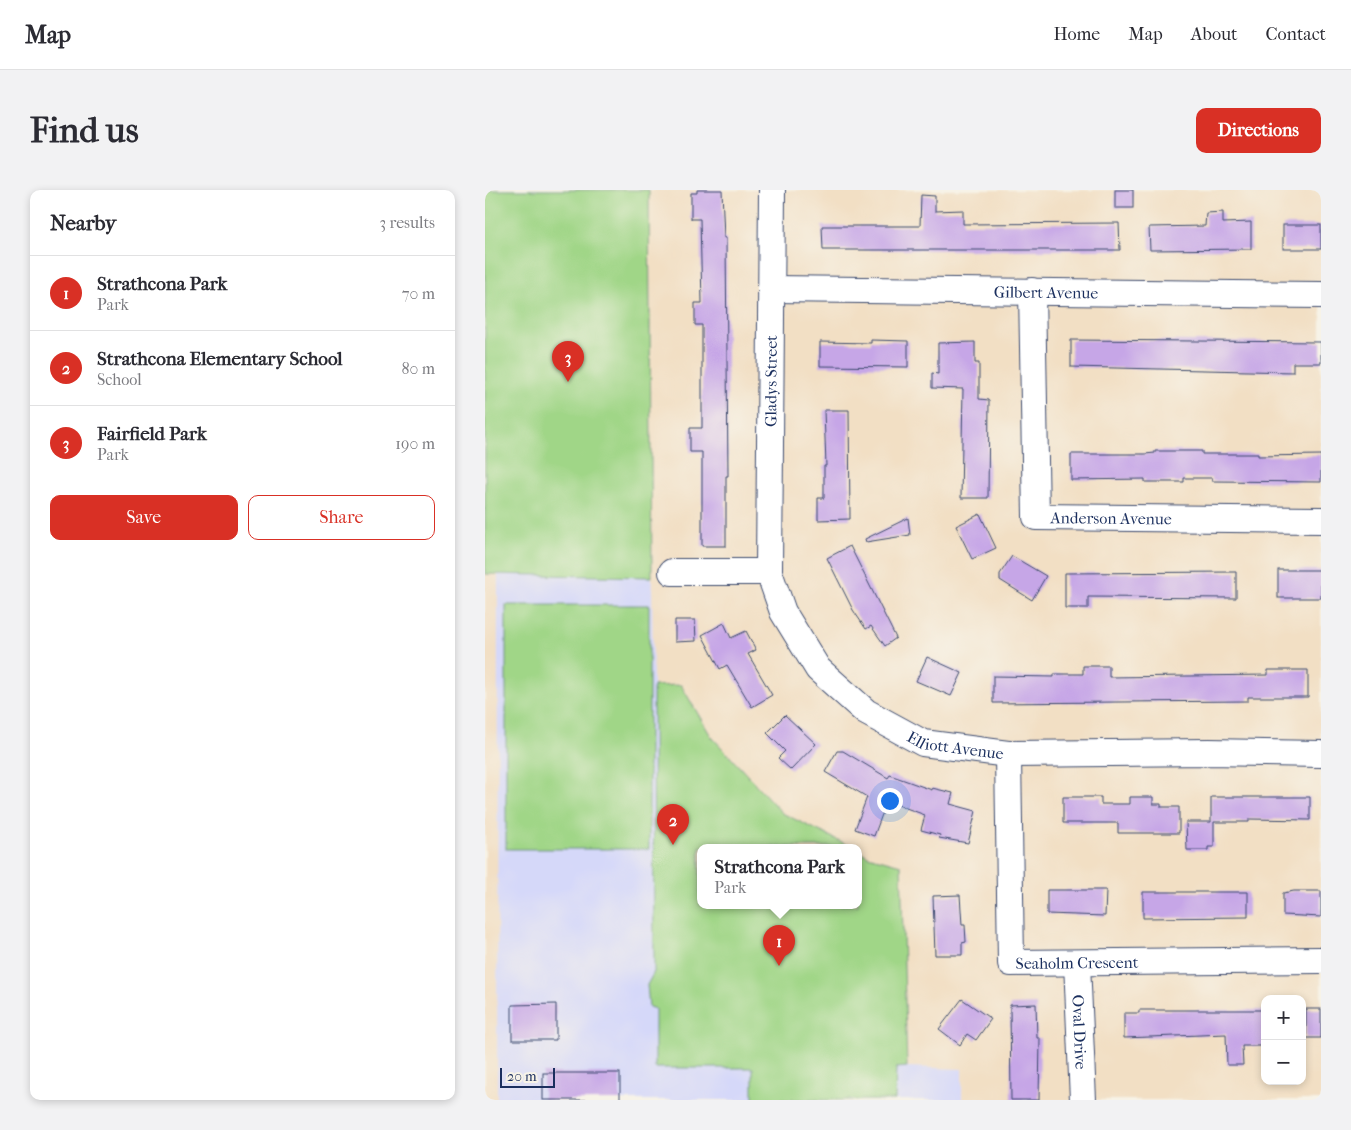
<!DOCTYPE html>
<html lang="en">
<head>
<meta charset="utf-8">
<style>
  body { margin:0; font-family:"IM FELL French Canon",serif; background:#f2f2f3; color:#2b2b33 }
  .controls { position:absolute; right:15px; bottom:15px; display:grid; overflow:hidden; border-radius:10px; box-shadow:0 2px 8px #0003 }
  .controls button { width:45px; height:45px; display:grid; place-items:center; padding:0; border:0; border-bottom:1px solid #e1e1e2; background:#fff; color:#2b2b33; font:25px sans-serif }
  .scale { position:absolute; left:15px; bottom:12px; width:55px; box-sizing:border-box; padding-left:5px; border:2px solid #1b2f5e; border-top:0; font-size:14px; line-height:18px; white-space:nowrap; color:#1b2f5e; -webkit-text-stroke:4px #f7f3e8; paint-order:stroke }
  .you { position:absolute; left:404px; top:610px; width:18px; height:18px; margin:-12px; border:4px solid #fff; border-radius:50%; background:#1a73e8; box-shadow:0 0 0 8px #1a73e833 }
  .badge { display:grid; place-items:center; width:32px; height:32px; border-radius:50%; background:#d93025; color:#fff; font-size:16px; font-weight:700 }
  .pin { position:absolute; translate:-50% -41px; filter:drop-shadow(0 1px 2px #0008) }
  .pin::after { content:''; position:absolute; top:26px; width:18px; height:15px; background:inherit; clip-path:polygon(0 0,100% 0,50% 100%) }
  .popup { position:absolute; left:212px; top:654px; width:165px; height:65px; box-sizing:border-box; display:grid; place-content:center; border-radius:10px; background:#fff; filter:drop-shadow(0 1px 4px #0005); font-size:16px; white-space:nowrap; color:#7c7c81 }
  .popup b { font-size:19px; color:#2b2b33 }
  .popup::after { content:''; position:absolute; left:50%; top:100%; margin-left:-10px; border:10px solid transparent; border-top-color:#fff }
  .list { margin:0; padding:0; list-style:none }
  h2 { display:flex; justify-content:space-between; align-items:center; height:65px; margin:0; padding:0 20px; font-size:21px }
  h2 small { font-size:16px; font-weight:400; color:#7c7c81 }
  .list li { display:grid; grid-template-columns:32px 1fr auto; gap:15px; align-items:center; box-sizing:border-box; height:75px; padding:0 20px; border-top:1px solid #e1e1e2 }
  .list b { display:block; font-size:19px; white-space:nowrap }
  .list p { margin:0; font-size:16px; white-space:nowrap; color:#7c7c81 }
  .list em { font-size:16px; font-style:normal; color:#7c7c81 }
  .actions { display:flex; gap:10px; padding:15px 20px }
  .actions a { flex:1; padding:11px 0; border:1px solid #d93025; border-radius:10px; text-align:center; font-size:18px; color:#d93025 }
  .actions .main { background:#d93025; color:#fff }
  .map { position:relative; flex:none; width:836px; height:910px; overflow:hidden; border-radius:10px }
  header { display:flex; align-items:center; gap:30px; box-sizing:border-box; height:70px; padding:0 25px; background:#fff; border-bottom:1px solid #e1e1e2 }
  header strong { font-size:24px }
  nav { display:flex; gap:28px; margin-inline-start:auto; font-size:18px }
  .intro { display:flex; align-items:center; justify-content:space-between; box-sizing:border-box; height:120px; padding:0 30px }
  h1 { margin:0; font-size:35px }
  .button { padding:12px 22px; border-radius:10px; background:#d93025; color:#fff; font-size:18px; font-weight:700 }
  main { display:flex; gap:30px; padding:0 30px }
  aside { flex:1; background:#fff; border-radius:10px; box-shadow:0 2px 8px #0003 }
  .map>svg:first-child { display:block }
  .built { fill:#d5d8f9 }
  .green { fill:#a0d687; stroke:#5e8272 }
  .building { fill:#c6a6e7 }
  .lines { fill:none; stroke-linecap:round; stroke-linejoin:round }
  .minor-casing { stroke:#3b496d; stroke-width:28 }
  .minor { stroke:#fff; stroke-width:26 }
  .labels { text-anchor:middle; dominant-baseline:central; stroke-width:5; stroke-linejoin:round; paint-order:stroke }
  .street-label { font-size:16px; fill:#1b2f5e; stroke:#f7f3e8 }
</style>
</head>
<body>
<header>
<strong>Map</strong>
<nav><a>Home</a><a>Map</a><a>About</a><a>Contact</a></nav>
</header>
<div class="intro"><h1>Find us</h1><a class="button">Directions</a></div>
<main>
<aside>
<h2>Nearby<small>3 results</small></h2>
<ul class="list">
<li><span class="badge">1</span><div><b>Strathcona Park</b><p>Park</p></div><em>70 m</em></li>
<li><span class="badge">2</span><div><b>Strathcona Elementary School</b><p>School</p></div><em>80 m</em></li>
<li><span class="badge">3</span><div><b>Fairfield Park</b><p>Park</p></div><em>190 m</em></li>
</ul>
<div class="actions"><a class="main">Save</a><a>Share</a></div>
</aside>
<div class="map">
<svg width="836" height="910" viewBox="0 0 836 910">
  <rect width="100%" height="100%" fill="#f7f3e8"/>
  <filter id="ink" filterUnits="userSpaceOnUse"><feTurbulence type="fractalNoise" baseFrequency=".02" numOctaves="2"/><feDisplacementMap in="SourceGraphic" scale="10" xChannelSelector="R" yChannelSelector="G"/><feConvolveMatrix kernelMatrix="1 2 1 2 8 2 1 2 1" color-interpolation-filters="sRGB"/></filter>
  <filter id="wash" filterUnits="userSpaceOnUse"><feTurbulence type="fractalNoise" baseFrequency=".0096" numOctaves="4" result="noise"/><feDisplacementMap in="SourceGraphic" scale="20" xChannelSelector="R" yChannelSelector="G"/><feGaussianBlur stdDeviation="1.12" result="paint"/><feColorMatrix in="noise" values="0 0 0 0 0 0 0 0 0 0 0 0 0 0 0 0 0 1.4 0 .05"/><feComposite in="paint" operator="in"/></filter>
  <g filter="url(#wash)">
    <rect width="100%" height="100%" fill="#f2dfc4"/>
    <path class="built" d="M 13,384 L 167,387 L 168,496 L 196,495 L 226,546 L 297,623 L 367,657 L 215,657 L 215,715 L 373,715 L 373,660 L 383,666 L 416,675 L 422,877 L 477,879 L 477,910 L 12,910 Z"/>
    <g class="green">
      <path d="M 0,0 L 164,0 L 167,387 L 0,384 Z"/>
      <rect x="21" y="415" width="143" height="244"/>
      <path d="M 196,495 L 226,546 L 297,623 L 367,657 L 215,657 L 215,715 L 373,715 L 373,660 L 383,666 L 416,675 L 422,877 L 411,878 L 410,910 L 268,910 L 268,878 L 170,878 L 170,819 L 164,817 L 162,795 L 169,782 L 168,496 Z"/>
    </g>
    <g id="blocks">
      <g class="building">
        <path d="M 212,0 L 237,0 L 239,48 L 241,48 L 243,286 L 241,286 L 241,356 L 217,356 L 217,262 L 205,262 L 205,238 L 217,238 L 217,135 L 210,135 L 210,113 L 217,113 L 215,29 L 206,29 L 206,3 L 212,3 Z"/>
        <rect x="630" y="0" width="18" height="18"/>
        <path d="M 436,5 L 450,6 L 450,21 L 478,20 L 478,34 L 634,33 L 635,60 L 338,60 L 337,36 L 435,36 Z"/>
        <path d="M 738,22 L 738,33 L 766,32 L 766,59 L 665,60 L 664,37 L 720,36 L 721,23 Z"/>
        <rect x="798" y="35" width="38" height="24"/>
        <path d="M 386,150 L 423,151 L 423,177 L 335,176 L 335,152 L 386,153 Z"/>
        <path d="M 586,150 L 836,152 L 836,173 L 808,173 L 808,182 L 586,177 Z"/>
        <path d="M 490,152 L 490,173 L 494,173 L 494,209 L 504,210 L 503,308 L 476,308 L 478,199 L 447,198 L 447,183 L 453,184 L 453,153 Z"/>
        <path d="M 339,220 L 364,220 L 365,329 L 333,330 L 333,308 L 339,308 L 339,276 L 341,276 Z"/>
        <path d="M 670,261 L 717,261 L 717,264 L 773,264 L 773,266 L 836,265 L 836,292 L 727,291 L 727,288 L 699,288 L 699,292 L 660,292 L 660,289 L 586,290 L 586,264 L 660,264 L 670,263 Z"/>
        <path d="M 495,324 L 511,358 L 487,369 L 471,336 Z"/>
        <path d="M 423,328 L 425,345 L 381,352 L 380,349 Z"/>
        <path d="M 365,356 L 411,448 L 400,456 L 386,436 L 381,439 L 368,420 L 342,368 Z"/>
        <path d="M 527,366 L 561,386 L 547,410 L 515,390 L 515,384 Z"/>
        <rect x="793" y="380" width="43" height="28"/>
        <path d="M 751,382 L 751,408 L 603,407 L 603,418 L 580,418 L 580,383 Z"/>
        <path d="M 190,430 L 210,430 L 211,451 L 190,452 Z"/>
        <path d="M 239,433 L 246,448 L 261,441 L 271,460 L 263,464 L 287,505 L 267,517 L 242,475 L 235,479 L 217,445 Z"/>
        <path d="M 442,467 L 477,483 L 466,506 L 431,491 Z"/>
        <path d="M 598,476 L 624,476 L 624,487 L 783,485 L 783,480 L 823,480 L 823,507 L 763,507 L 763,511 L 508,513 L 508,486 L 569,487 L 569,484 L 598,484 Z"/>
        <path d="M 300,525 L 331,554 L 306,580 L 293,568 L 300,561 L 282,543 Z"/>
        <path d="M 352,561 L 358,561 L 403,588 L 405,585 L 447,600 L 447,598 L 468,603 L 465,614 L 491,621 L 483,653 L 454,648 L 455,645 L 436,640 L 440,625 L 402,611 L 389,646 L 370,639 L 382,607 L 340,582 Z"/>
        <path d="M 578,607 L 616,607 L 616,614 L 645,614 L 645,607 L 668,607 L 668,614 L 676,614 L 676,617 L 694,617 L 694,643 L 633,643 L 633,633 L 578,633 Z"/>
        <path d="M 726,607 L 825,607 L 825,630 L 764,629 L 764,632 L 729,632 L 729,657 L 723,657 L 723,660 L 702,660 L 701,632 L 726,632 Z"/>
        <path d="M 562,700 L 621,700 L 620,726 L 562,724 Z"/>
        <path d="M 809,701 L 836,701 L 836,727 L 798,725 L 798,703 Z"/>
        <path d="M 658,702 L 763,702 L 763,727 L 658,728 Z"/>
        <path d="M 475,705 L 477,735 L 480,735 L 481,752 L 477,753 L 477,765 L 450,765 L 448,706 Z"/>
        <path d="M 477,809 L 506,829 L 491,850 L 482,844 L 475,855 L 454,839 Z"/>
        <path d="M 71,814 L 71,850 L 27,850 L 27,815 Z"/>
        <path d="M 551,814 L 552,848 L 555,848 L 554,910 L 526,910 L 525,815 Z"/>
        <rect x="821" y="819" width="15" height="29"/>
        <path d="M 654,820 L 780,820 L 780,856 L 757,856 L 758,875 L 742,875 L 741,844 L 639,848 L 639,823 L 654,823 Z"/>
        <rect x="58" y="883" width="77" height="27"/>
      </g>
    </g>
  </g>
  <g filter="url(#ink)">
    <use href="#blocks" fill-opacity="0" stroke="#3b496d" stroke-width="1"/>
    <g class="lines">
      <defs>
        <g id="minor">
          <path id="s1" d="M 286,99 L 836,105"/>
          <path id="s2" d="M 547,101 L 551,327 L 836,330"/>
          <path id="s3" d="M 187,382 L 284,382 L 298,422 L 333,479 L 381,522 L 438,553 L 523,564 L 724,562 L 836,564"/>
          <path id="s4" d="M 284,382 L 287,0"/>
          <path id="s5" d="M 523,564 L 526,773 L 836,770"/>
          <path id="s6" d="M 592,773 L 598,910"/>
        </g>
      </defs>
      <use href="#minor" class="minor-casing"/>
      <use href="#minor" class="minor"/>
    </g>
  </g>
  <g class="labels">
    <g class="street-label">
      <text stroke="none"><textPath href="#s1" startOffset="275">Gilbert Avenue</textPath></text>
      <text stroke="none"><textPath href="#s4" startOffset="191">Gladys Street</textPath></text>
      <text stroke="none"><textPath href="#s2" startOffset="301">Anderson Avenue</textPath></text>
      <text stroke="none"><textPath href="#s3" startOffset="368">Elliott Avenue</textPath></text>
      <text stroke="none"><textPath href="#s5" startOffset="275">Seaholm Crescent</textPath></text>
      <text stroke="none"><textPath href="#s6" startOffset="69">Oval Drive</textPath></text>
    </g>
  </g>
</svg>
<div class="controls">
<button>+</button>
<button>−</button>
</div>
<div class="scale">20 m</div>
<div class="you"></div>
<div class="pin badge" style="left:294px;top:776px">1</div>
<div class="popup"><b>Strathcona Park</b>Park</div>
<div class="pin badge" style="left:188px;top:655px">2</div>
<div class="pin badge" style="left:83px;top:192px">3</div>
</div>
</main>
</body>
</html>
